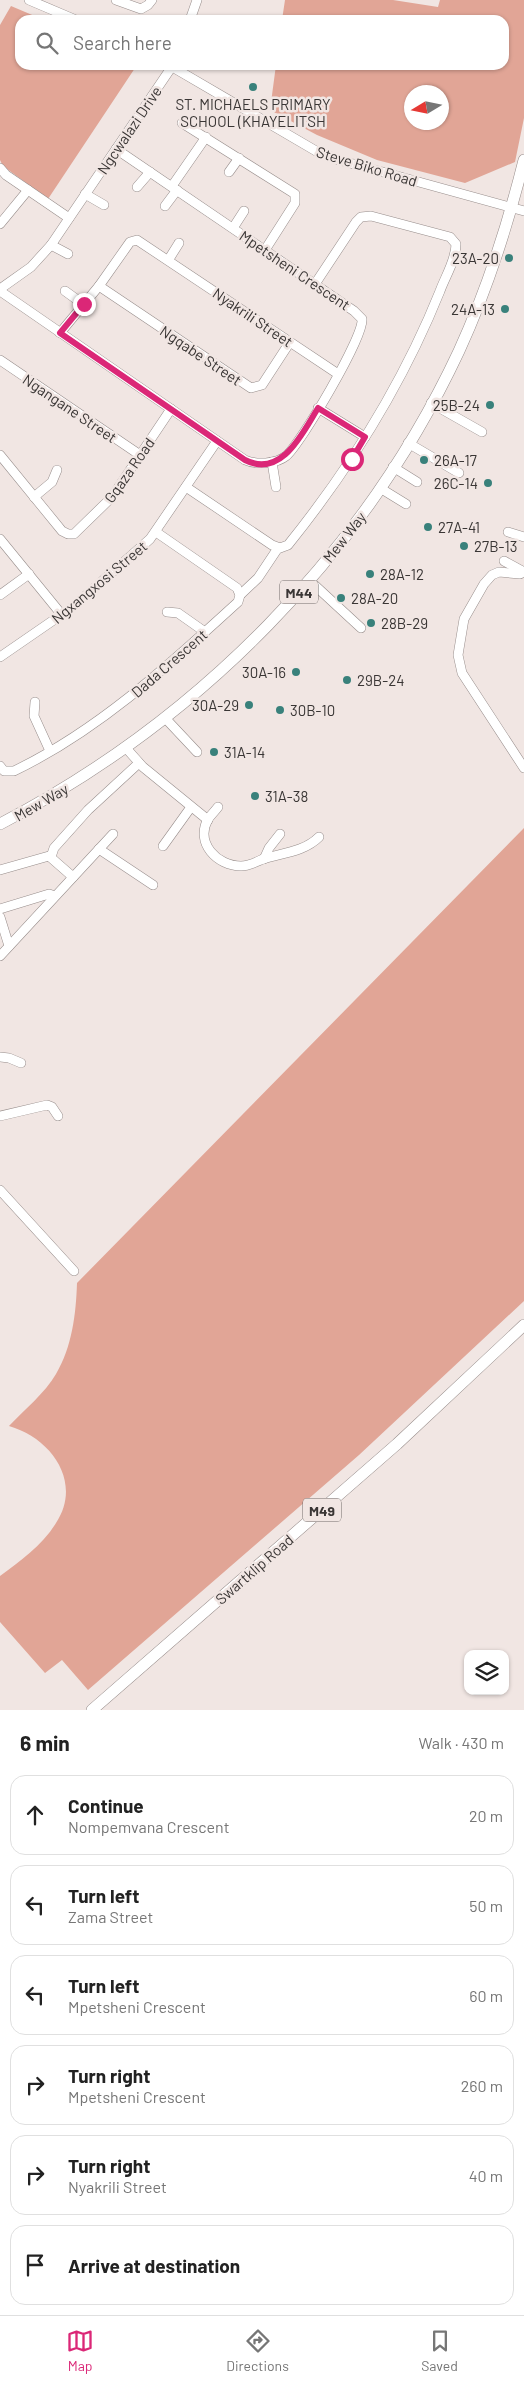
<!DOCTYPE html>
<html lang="en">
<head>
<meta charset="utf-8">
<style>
  body { margin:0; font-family:Barlow,sans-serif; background:#f2f2f2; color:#222 }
  .controls { position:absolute; right:15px; bottom:15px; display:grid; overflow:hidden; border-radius:10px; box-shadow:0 1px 4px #0004 }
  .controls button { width:45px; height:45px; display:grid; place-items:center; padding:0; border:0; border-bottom:1px solid #e0e0e0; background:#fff; color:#222; font:25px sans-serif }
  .compass { position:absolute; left:404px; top:85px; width:45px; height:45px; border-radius:50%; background:#fff; box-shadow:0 1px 4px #0004; rotate:260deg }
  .stop { position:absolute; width:15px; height:15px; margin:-11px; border:4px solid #db2777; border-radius:50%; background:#fff }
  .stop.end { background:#db2777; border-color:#fff; box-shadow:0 1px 5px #0008 }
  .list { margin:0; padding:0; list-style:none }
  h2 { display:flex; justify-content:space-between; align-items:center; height:65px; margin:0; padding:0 20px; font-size:21px }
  h2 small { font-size:16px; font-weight:400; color:#767676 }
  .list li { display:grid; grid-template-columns:32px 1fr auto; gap:15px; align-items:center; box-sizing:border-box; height:80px; margin:0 10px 10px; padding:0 10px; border:1px solid #e0e0e0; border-radius:15px }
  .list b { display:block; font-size:19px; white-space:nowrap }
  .list p { margin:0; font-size:16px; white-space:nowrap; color:#767676 }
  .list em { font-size:16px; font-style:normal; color:#767676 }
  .icon { flex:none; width:28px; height:28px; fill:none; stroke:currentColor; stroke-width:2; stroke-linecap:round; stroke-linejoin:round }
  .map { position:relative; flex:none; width:524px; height:1710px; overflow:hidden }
  .search { position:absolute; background:#fff; box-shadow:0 1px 4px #0004; left:15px; right:15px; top:15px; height:55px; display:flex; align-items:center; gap:12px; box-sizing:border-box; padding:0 18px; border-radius:15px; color:#767676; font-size:19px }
  .sheet { height:605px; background:#fff }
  nav { display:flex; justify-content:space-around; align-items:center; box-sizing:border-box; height:70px; border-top:1px solid #e0e0e0; background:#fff; font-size:14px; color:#767676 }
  nav a { display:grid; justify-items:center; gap:2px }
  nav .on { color:#db2777 }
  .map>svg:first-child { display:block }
  .green { fill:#e1a596; fill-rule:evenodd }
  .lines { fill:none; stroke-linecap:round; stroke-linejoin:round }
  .minor-casing { stroke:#978d8b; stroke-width:10 }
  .major-casing { stroke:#978d8b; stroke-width:12 }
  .minor { stroke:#fff; stroke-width:9 }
  .major { stroke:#fff; stroke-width:11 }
  .route { stroke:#db2777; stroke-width:6 }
  .poi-dot { fill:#39817b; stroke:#f1e6e3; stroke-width:2 }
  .labels { text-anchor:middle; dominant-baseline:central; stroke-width:5; stroke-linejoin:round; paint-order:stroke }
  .shield { fill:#f1e6e3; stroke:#716b69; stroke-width:1 }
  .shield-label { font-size:14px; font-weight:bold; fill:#3a3635 }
  .poi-label { font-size:15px; fill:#3a3635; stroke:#f1e6e3; text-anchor:start }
  .street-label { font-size:15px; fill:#3a3635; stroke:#f1e6e3 }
</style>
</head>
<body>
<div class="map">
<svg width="524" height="1710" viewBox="0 0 524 1710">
  <rect width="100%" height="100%" fill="#f1e6e3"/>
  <g class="green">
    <path d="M 285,0 L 393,0 L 438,7 L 440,0 L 524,0 L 524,118 L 515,162 L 465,183 L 377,160 L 317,135 L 270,110 L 276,65 L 504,65 L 504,20 L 282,20 ZM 412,92 L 442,92 L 442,122 L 412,122 Z"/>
    <path d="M 11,6 L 44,20 L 20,20 L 20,65 L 137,65 L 48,199 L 3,166 L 0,160 L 0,25 Z"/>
    <path d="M 524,828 L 524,1301 L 359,1455 L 88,1690 L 62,1660 L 45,1673 L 0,1622 L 0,1576 C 20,1561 43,1545 56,1523 C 83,1482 51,1438 9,1426 C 24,1410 45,1393 56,1374 C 72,1347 76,1314 77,1283 Z"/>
  </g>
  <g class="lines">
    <defs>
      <g id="minor">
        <path d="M 29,0 L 76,20"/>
        <path d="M 116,0 L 141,9 L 148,5 L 152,0"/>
        <path d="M 190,20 L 197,0"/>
        <path d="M 169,65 L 316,151 L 339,160 L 524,211"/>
        <path d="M 182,123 L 295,194 L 295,203 L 265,250"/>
        <path d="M 0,168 L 6,175 L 69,218"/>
        <path d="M 229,172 L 239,158"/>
        <path d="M 172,186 L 206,137"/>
        <path d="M 137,187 L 150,172"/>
        <path d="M 85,194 L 104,205"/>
        <path d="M 165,206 L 177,190"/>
        <path d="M 0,224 L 28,190"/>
        <path d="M 233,228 L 244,211"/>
        <path d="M 51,245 L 68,254"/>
        <path d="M 169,259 L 179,243"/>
        <path d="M 99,286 L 251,388 L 262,385 L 290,342"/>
        <path d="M 0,289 L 31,267 L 51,245 L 173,65"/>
        <path d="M 0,291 L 245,460 C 256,465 276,464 286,456 C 301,443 364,337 362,319 L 354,311 L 116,149"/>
        <path d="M 65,291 L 83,304"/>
        <path d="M 60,333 L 99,286 L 130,242 L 137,240 L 338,374"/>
        <path d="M 0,360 L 140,455"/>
        <path d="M 431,403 L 482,432"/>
        <path d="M 318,408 L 365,437"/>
        <path d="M 408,443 L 459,473"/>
        <path d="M 0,455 L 62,531 L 68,534 L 74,534 L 112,497 L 171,409"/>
        <path d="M 272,462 L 276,487"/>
        <path d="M 393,467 L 417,482"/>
        <path d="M 186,487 L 272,545 L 280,548 L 288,545 C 350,468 403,383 440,291 C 445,277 456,260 456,244 L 450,237 L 371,216 L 361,217 L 356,222 L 315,284"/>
        <path d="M 380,488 L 406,504"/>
        <path d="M 34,497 L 52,482 L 57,470"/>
        <path d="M 508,532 L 524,537"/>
        <path d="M 0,539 L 62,615"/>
        <path d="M 504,561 L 524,572"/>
        <path d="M 523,572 L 520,574 L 499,572 L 492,575 L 484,584 L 464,619 L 458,655 L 462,673 L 524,768"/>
        <path d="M 309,580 L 361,628"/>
        <path d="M 0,595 L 29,574"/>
        <path d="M 240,595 L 258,578 L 278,548"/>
        <path d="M 167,612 L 178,613 L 205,632"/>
        <path d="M 0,657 L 74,606 L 150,539 L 217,441"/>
        <path d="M 35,702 L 34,716 L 50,751"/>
        <path d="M 166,719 L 197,752"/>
        <path d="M 126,748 L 143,767 L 208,820"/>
        <path d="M 0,766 L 4,771 L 14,771 C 99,730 169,665 238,602 L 240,595 L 237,588 L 156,532"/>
        <path d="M 218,807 C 215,811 211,815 208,819 C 195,843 217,866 241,866 C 249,866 256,862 263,859 C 282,853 304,852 319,837"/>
        <path d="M 163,846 L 191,807"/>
        <path d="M 99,849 L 153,885"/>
        <path d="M 51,857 L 54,848 L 88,810 L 139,763"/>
        <path d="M 264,859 L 269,848 L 280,834"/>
        <path d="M 0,870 L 49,856 L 73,877"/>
        <path d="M 0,909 L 49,894 L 55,896"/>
        <path d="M 0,917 L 9,946"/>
        <path d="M 0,956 L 113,834"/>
        <path d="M 0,1057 L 9,1058 L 21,1063"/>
        <path d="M 0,1116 L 47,1105 L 52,1107 L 58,1116"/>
        <path d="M 0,1190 L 74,1271"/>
      </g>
      <g id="major">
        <path d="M 0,824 C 198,721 364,554 459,351 C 487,290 508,224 524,160"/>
        <path d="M 92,1710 L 397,1444 L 524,1325"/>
      </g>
    </defs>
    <use href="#minor" class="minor-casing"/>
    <use href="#major" class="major-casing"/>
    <use href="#minor" class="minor"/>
    <use href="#major" class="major"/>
  </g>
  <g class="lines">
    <path class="route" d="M 84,304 L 60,333 L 245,460 C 282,479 303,432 318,408 L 365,437 L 352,459"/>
  </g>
  <g class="poi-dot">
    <circle cx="253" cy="87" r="5"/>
    <circle cx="509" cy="258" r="5"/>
    <circle cx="505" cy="309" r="5"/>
    <circle cx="490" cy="405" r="5"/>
    <circle cx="424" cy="460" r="5"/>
    <circle cx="488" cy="483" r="5"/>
    <circle cx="428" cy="527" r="5"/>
    <circle cx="464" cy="546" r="5"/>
    <circle cx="370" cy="574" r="5"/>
    <circle cx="341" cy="598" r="5"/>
    <circle cx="371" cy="623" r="5"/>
    <circle cx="296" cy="672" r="5"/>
    <circle cx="347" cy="680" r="5"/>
    <circle cx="249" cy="705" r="5"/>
    <circle cx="280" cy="710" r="5"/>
    <circle cx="214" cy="752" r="5"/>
    <circle cx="255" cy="796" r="5"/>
  </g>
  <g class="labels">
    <g class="shield">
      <rect x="280" y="580.5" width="38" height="23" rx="4"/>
      <rect x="303" y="1498.5" width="38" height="23" rx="4"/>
    </g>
    <g class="shield-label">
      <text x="299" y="592">M44</text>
      <text x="322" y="1510">M49</text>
    </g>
    <g class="poi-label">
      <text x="253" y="104" text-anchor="middle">ST. MICHAELS PRIMARY<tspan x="253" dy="17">SCHOOL (KHAYELITSH</tspan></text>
      <text x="499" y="258" text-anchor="end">23A-20</text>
      <text x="495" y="309" text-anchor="end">24A-13</text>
      <text x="480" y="405" text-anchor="end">25B-24</text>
      <text x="434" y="460">26A-17</text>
      <text x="478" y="483" text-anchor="end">26C-14</text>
      <text x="438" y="527">27A-41</text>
      <text x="474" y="546">27B-13</text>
      <text x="380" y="574">28A-12</text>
      <text x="351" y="598">28A-20</text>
      <text x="381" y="623">28B-29</text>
      <text x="286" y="672" text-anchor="end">30A-16</text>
      <text x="357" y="680">29B-24</text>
      <text x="239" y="705" text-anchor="end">30A-29</text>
      <text x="290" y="710">30B-10</text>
      <text x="224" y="752">31A-14</text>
      <text x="265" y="796">31A-38</text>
    </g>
    <g class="street-label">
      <text transform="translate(129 130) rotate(-56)">Ngcwalazi Drive</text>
      <text transform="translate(367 166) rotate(17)">Steve Biko Road</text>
      <text transform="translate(295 270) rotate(34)">Mpetsheni Crescent</text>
      <text transform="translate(253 317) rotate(34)">Nyakrili Street</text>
      <text transform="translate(201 355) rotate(34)">Ngqabe Street</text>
      <text transform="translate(70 408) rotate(34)">Ngangane Street</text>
      <text transform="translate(129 470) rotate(-55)">Gqaza Road</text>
      <text transform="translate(344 537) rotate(-52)">Mew Way</text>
      <text transform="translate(99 582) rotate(-40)">Ngxangxosi Street</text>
      <text transform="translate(169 663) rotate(-41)">Dada Crescent</text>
      <text transform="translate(41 802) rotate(-30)">Mew Way</text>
      <text transform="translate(254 1569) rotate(-41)">Swartklip Road</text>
    </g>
  </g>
</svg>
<div class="controls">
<button><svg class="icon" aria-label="layers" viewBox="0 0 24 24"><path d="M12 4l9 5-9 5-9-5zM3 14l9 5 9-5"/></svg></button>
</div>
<svg class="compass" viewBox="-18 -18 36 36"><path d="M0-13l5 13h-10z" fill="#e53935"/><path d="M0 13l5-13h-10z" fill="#767676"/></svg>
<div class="stop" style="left:352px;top:459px"></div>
<div class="stop end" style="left:84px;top:304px"></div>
<div class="search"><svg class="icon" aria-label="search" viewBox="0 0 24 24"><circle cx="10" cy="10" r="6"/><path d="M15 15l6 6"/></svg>Search here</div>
</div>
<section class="sheet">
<h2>6 min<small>Walk · 430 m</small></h2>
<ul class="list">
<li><svg class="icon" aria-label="ahead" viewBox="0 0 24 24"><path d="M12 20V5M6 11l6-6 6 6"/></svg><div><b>Continue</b><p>Nompemvana Crescent</p></div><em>20 m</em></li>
<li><svg class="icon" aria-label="left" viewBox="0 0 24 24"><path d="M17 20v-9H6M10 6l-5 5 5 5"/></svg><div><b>Turn left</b><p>Zama Street</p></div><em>50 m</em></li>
<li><svg class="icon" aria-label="left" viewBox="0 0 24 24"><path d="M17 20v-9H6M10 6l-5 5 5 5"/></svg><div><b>Turn left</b><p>Mpetsheni Crescent</p></div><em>60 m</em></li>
<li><svg class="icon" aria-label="right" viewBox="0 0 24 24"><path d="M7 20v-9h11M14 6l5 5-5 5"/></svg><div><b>Turn right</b><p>Mpetsheni Crescent</p></div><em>260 m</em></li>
<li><svg class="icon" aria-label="right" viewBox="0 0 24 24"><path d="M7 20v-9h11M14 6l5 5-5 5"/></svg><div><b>Turn right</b><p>Nyakrili Street</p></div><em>40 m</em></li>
<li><svg class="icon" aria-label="arrive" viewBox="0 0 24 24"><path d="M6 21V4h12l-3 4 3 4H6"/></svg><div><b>Arrive at destination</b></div></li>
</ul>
</section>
<nav>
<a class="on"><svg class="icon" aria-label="map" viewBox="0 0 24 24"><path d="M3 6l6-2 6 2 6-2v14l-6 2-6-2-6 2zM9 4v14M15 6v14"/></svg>Map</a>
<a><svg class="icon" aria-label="directions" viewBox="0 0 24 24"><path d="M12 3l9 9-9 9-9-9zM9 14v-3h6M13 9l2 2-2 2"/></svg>Directions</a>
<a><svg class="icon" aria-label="saved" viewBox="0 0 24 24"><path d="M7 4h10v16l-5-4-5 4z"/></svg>Saved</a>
</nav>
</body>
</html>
